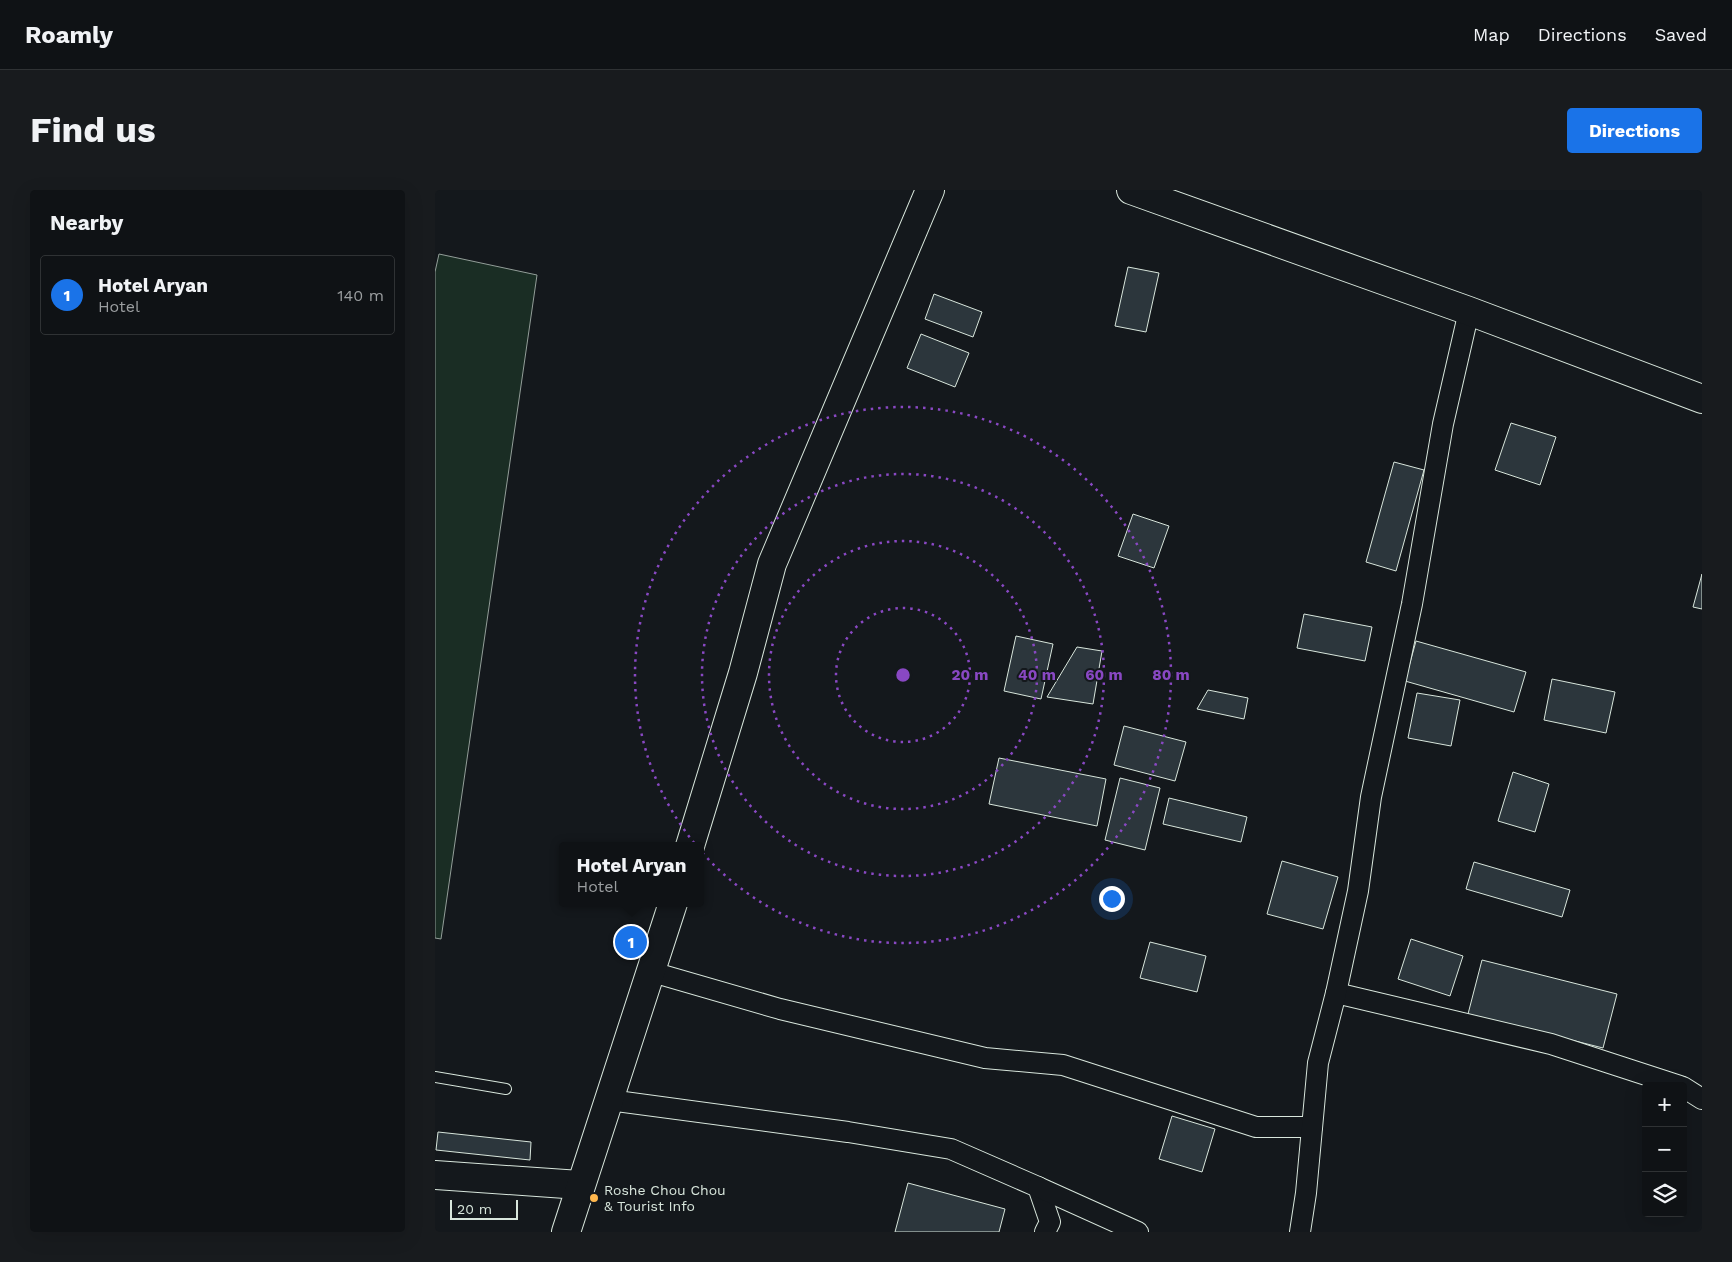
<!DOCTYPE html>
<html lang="en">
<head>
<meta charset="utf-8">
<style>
  body { margin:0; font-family:"Work Sans",sans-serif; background:#181b1e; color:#f1f3f6 }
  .controls { position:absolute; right:15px; bottom:15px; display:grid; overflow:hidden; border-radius:5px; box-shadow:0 5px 20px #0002 }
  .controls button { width:45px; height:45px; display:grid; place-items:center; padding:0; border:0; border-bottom:1px solid #2f3234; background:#0f1215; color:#f1f3f6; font:25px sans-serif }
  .scale { position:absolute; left:15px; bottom:12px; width:68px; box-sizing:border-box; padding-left:5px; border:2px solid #d8e6dc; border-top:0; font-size:14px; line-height:18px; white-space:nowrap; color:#d8e6dc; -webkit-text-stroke:4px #14181c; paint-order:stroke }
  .you { position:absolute; left:676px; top:708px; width:18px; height:18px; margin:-12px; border:4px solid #fff; border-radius:50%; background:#1a73e8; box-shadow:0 0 0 8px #1a73e833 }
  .badge { display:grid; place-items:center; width:32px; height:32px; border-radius:50%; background:#1a73e8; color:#fff; font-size:16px; font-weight:700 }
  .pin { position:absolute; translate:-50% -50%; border:2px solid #fff; box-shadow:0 1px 5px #0006 }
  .popup { position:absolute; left:124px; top:652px; width:145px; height:65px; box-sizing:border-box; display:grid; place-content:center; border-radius:5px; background:#0f1215; filter:drop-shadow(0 1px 4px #0005); font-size:16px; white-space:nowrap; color:#9b9ea0 }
  .popup b { font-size:19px; color:#f1f3f6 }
  .popup::after { content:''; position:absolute; left:50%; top:100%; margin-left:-10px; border:10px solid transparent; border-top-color:#0f1215 }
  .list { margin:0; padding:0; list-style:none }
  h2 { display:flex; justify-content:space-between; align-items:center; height:65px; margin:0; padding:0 20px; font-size:21px }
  h2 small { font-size:16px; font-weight:400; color:#9b9ea0 }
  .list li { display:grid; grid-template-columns:32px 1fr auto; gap:15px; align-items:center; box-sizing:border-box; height:80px; margin:0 10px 10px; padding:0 10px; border:1px solid #2f3234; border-radius:5px }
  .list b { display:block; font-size:19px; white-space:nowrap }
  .list p { margin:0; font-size:16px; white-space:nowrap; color:#9b9ea0 }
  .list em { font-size:16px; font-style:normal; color:#9b9ea0 }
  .icon { flex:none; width:28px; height:28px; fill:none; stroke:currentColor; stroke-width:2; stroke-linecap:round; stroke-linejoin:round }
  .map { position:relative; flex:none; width:1267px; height:1042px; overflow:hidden; border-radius:5px }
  header { display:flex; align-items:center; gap:30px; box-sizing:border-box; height:70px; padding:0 25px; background:#0f1215; border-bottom:1px solid #2f3234 }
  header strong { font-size:24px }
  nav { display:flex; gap:28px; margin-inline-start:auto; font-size:18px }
  .intro { display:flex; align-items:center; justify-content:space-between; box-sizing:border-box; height:120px; padding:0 30px }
  h1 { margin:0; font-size:35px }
  .button { padding:12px 22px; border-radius:5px; background:#1a73e8; color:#fff; font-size:18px; font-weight:700 }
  main { display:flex; gap:30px; padding:0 30px }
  aside { flex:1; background:#0f1215; border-radius:5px; box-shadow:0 5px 20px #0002 }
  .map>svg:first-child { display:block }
  .green { fill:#1a2d24; stroke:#939e99 }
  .building { fill:#2c363c; stroke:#d8e6dc }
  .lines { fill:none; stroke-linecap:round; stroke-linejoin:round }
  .lane-casing { stroke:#d8e6dc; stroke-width:12 }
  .street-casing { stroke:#d8e6dc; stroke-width:22 }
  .secondary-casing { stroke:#d8e6dc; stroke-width:30 }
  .highway-casing { stroke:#d8e6dc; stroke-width:30 }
  .lane { stroke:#14181c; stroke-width:10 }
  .street { stroke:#14181c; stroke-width:20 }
  .secondary { stroke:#14181c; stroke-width:28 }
  .highway { stroke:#14181c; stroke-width:28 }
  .ring { fill:none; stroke:#8948c3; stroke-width:2.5; stroke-dasharray:2.5 5 }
  .poi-dot { fill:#ffb74d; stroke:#14181c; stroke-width:2 }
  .labels { text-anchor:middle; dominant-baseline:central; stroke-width:4; stroke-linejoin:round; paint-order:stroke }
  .poi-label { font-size:14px; fill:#d8e6dc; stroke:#14181c; text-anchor:start }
  .centre { fill:#8948c3; stroke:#14181c; stroke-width:2.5 }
  .ring-label { font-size:15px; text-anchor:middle; font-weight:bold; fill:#8948c3; stroke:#14181c; stroke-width:4; stroke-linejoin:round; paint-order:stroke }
</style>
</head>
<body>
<header>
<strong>Roamly</strong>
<nav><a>Map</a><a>Directions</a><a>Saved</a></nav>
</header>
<div class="intro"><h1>Find us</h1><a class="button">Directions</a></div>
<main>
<aside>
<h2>Nearby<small></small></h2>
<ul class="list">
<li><span class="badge">1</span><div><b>Hotel Aryan</b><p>Hotel</p></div><em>140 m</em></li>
</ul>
</aside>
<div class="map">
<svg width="1267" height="1042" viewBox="0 0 1267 1042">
  <rect width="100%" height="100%" fill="#14181c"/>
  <path class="green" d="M 4,64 L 102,85 L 6,749 L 0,748 L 0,82 Z"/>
  <g class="building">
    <path d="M 693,77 L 724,83 L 711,142 L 680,136 Z"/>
    <path d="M 499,104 L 547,122 L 538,147 L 490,129 Z"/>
    <path d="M 486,144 L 534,163 L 520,197 L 472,178 Z"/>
    <path d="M 1076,233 L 1121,247 L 1105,295 L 1060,280 Z"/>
    <path d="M 959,272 L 989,280 L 961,381 L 931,372 Z"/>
    <path d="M 698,324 L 734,336 L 719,378 L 683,366 Z"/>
    <path d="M 1267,384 L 1267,419 L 1258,417 Z"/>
    <path d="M 869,424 L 937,437 L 930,471 L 862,458 Z"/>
    <path d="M 581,446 L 618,454 L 606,509 L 569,501 Z"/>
    <path d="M 981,451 L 1091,482 L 1079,522 L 970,491 Z"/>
    <path d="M 642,457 L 667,461 L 658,514 L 612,507 Z"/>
    <path d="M 1117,489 L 1180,502 L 1171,543 L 1109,530 Z"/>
    <path d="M 773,500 L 813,508 L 809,529 L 762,519 Z"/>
    <path d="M 982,503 L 1025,510 L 1016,556 L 973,548 Z"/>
    <path d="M 689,536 L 751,552 L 740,591 L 679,575 Z"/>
    <path d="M 564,568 L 671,589 L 662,636 L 554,614 Z"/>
    <path d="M 1078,582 L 1114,594 L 1100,642 L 1063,631 Z"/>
    <path d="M 685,588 L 725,598 L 710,660 L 670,650 Z"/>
    <path d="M 734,608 L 812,627 L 806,652 L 728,634 Z"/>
    <path d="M 847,671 L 903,687 L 888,739 L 832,724 Z"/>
    <path d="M 1039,672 L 1135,700 L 1127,727 L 1031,699 Z"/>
    <path d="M 976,749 L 1028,766 L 1015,806 L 963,789 Z"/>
    <path d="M 715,752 L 771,766 L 762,802 L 705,788 Z"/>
    <path d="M 1047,770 L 1182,804 L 1168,858 L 1033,824 Z"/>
    <path d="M 737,926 L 780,939 L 767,982 L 724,969 Z"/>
    <path d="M 3,942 L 96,952 L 95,970 L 1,960 Z"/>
    <path d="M 473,993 L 570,1019 L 564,1042 L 460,1042 Z"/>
  </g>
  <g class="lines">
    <defs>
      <path id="lane" d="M 0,887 L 71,899"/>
      <g id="street">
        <path d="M 217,782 L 345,819 L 550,868 L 628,875 L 821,937 L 877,937"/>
        <path d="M 901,803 L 1116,854 L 1245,896"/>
        <path d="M 1248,897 L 1267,909"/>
        <path d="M 174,910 L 413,942 L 516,959 L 603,997 L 615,1032 L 610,1042"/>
        <path d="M 603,997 L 703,1042"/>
        <path d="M 865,1042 L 871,1003 L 883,873 L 901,803 L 923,701 L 936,607 L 977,414 L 1008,234 L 1034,121"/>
      </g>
      <g id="secondary">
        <path d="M 255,656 L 308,483 L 337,374 L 495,0"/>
        <path d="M 0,985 L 145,995"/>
        <path d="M 131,1042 L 238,713"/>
      </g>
      <path id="highway" d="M 696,0 L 1034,121 L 1267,209"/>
    </defs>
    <use href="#lane" class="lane-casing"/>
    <use href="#street" class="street-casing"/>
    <use href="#secondary" class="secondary-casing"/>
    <use href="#highway" class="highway-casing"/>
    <use href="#lane" class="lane"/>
    <use href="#street" class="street"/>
    <use href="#secondary" class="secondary"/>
    <use href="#highway" class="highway"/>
  </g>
  <g class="ring">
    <circle cx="468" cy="485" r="67"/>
    <circle cx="468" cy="485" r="134"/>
    <circle cx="468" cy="485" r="201"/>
    <circle cx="468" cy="485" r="268"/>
  </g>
  <circle class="poi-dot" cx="159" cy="1008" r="5"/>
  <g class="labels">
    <g class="poi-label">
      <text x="169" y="1000">Roshe Chou Chou<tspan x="169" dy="16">&amp; Tourist Info</tspan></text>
    </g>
  </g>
  <circle cx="468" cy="485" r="8" class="centre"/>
  <g class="ring-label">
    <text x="535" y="490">20 m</text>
    <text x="602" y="490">40 m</text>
    <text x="669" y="490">60 m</text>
    <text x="736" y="490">80 m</text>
  </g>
</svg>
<div class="controls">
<button>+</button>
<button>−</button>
<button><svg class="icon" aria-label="layers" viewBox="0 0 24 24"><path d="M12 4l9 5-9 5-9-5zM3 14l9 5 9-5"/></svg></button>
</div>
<div class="scale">20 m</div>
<div class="you"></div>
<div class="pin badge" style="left:196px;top:752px">1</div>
<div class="popup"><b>Hotel Aryan</b>Hotel</div>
</div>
</main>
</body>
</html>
